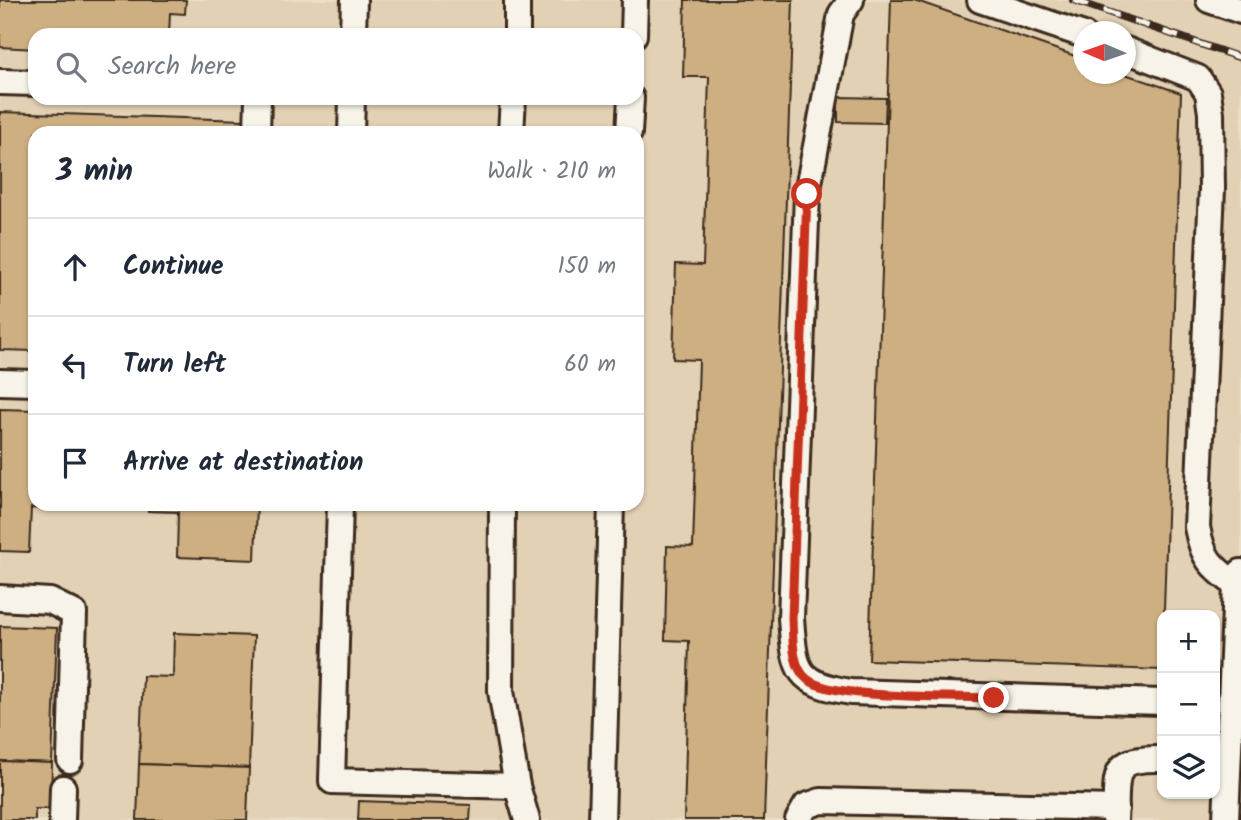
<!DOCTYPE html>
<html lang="en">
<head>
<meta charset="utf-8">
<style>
  body { margin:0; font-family:Kalam,sans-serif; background:#f2f2f3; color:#1f2937 }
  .controls { position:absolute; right:21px; bottom:21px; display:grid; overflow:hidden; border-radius:14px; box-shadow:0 2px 5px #0004 }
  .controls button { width:63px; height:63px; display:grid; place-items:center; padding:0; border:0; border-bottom:2px solid #e0e1e3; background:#fff; color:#1f2937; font:35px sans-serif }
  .compass { position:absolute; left:1073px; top:21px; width:63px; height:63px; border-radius:50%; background:#fff; box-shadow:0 2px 5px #0004; rotate:272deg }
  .stop { position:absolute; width:21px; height:21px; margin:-16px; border:5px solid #c8321e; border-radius:50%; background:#fff }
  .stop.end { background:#c8321e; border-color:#fff; box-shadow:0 2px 7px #0008 }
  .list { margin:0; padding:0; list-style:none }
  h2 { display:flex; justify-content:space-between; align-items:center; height:91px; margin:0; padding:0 28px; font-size:30px }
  h2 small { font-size:23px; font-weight:400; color:#747a83 }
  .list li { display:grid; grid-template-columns:46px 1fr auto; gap:21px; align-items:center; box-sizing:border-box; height:98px; padding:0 28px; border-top:2px solid #e0e1e3 }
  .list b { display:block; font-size:26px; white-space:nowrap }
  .list em { font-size:23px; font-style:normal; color:#747a83 }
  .icon { flex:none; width:38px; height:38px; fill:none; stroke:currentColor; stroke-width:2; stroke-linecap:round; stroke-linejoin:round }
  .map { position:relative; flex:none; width:1241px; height:820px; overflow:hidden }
  .search { position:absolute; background:#fff; box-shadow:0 2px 5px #0004; left:28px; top:28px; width:616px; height:77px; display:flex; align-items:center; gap:18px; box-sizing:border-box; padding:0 24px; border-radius:21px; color:#747a83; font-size:26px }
  .panel { position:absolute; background:#fff; box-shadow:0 2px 5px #0004; left:28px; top:126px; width:616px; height:385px; border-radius:21px }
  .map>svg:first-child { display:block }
  .built { fill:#e2d1b4; fill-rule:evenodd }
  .building { fill:#ceaf82; stroke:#3b2a1e; stroke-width:2 }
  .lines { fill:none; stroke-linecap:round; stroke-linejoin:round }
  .minor-casing { stroke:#3b2a1e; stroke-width:30 }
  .minor { stroke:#f7f3e8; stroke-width:24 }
  .rail-casing { stroke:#3b2a1e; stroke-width:8 }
  .rail { stroke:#f7f3e8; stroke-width:5; stroke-dasharray:16; stroke-linecap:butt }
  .route { stroke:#c8321e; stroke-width:9 }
</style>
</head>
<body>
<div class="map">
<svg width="1241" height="820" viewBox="0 0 1241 820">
  <rect width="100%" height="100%" fill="#ebdfc9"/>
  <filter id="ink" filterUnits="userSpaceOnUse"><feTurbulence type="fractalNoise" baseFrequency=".0143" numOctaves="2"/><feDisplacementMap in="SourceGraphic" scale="14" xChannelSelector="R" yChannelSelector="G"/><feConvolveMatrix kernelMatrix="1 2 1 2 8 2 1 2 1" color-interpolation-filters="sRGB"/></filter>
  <g filter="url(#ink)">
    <path class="built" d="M 0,0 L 1241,0 L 1241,820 L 0,820 ZM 1084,32 L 1126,32 L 1126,74 L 1084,74 ZM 35,35 L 637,35 L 637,98 L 35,98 ZM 35,133 L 637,133 L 637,504 L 35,504 ZM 1162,615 L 1215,615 L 1215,794 L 1162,794 Z"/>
    <g class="building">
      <path d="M 0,0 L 186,0 L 185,14 L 170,13 L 169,35 L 35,35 L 35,49 L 0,47 Z"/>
      <path d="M 685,0 L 793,0 L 764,820 L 684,820 L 689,641 L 665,640 L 667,546 L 693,547 L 699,360 L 673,359 L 676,264 L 703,265 L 709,77 L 683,77 Z"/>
      <path d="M 891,0 L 914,0 L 1084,59 L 1084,74 L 1125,74 L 1181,93 L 1162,670 L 869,660 Z"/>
      <path d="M 838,97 L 886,98 L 885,123 L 838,122 Z"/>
      <path d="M 0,112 L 245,120 L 244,133 L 35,133 L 35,351 L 0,350 Z"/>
      <path d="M 0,409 L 35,410 L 35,504 L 61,504 L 61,510 L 31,508 L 29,552 L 0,551 Z"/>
      <path d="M 148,504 L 257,504 L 255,560 L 177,557 L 178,512 L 148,511 Z"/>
      <path d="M 0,626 L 57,628 L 52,763 L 0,761 Z"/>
      <path d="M 174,633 L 254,636 L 249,768 L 139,764 L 143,676 L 173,677 Z"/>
      <path d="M 0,761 L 52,763 L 51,809 L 35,809 L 35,820 L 0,820 Z"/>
      <path d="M 139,764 L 249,768 L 247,820 L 137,820 Z"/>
      <path d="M 359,801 L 471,805 L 470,820 L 358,820 Z"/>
    </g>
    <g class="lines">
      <defs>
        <g id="minor">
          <path d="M 851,0 L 841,14 L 807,194 L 791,618 C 795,671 795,683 851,692 L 1162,702"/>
          <path d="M 980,0 L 1084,35"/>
          <path d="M 1209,0 L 1241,11"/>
          <path d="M 353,35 L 354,0"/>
          <path d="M 517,35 L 517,0"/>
          <path d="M 634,35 L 635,0"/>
          <path d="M 1126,50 L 1198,78 L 1208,93 L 1211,113 L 1212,189 L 1197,527 C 1203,559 1210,565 1236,585"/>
          <path d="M 0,82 L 35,83"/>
          <path d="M 257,133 L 258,98"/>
          <path d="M 351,133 L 352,98"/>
          <path d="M 511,133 L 513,98"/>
          <path d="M 629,133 L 631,98"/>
          <path d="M 0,382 L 35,383"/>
          <path d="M 340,504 L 332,781 L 517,786"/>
          <path d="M 502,504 L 501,691 L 517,786 L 527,820"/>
          <path d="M 0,598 L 50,601 L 74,613 L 70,760"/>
          <path d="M 62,820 L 63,788"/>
          <path d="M 602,820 L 611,504"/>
          <path d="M 798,820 L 806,806 L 821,801 L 1116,808"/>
          <path d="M 1115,820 C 1118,774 1108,758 1162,759"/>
          <path d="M 1226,820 L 1236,585 L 1241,572"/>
        </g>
      </defs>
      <use href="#minor" class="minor-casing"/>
      <use href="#minor" class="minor"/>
      <defs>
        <path id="rail" d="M 1073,0 L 1241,58"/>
      </defs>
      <use href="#rail" class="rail-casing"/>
      <use href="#rail" class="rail"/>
    </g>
  </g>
  <g class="lines" filter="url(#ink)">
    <path class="route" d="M 807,194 L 792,618 C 793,636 791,666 807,679 C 831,700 957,696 994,698"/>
  </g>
</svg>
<div class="controls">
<button>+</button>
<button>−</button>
<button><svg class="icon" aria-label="layers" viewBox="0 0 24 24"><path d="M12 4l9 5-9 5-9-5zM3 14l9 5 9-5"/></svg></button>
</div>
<svg class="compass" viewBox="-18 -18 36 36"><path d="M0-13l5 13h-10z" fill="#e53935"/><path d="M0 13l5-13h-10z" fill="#747a83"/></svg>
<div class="stop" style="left:807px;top:194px"></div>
<div class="stop end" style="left:994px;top:698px"></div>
<div class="search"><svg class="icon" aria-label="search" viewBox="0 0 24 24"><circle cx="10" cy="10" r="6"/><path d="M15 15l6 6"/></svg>Search here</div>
<section class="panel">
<h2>3 min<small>Walk · 210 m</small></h2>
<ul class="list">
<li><svg class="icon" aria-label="ahead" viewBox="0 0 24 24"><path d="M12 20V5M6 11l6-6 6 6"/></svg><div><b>Continue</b></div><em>150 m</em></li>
<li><svg class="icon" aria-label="left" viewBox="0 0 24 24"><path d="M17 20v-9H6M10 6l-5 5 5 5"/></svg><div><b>Turn left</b></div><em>60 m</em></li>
<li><svg class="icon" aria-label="arrive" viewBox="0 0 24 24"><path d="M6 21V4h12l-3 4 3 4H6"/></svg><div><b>Arrive at destination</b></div></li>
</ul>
</section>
</div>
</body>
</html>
